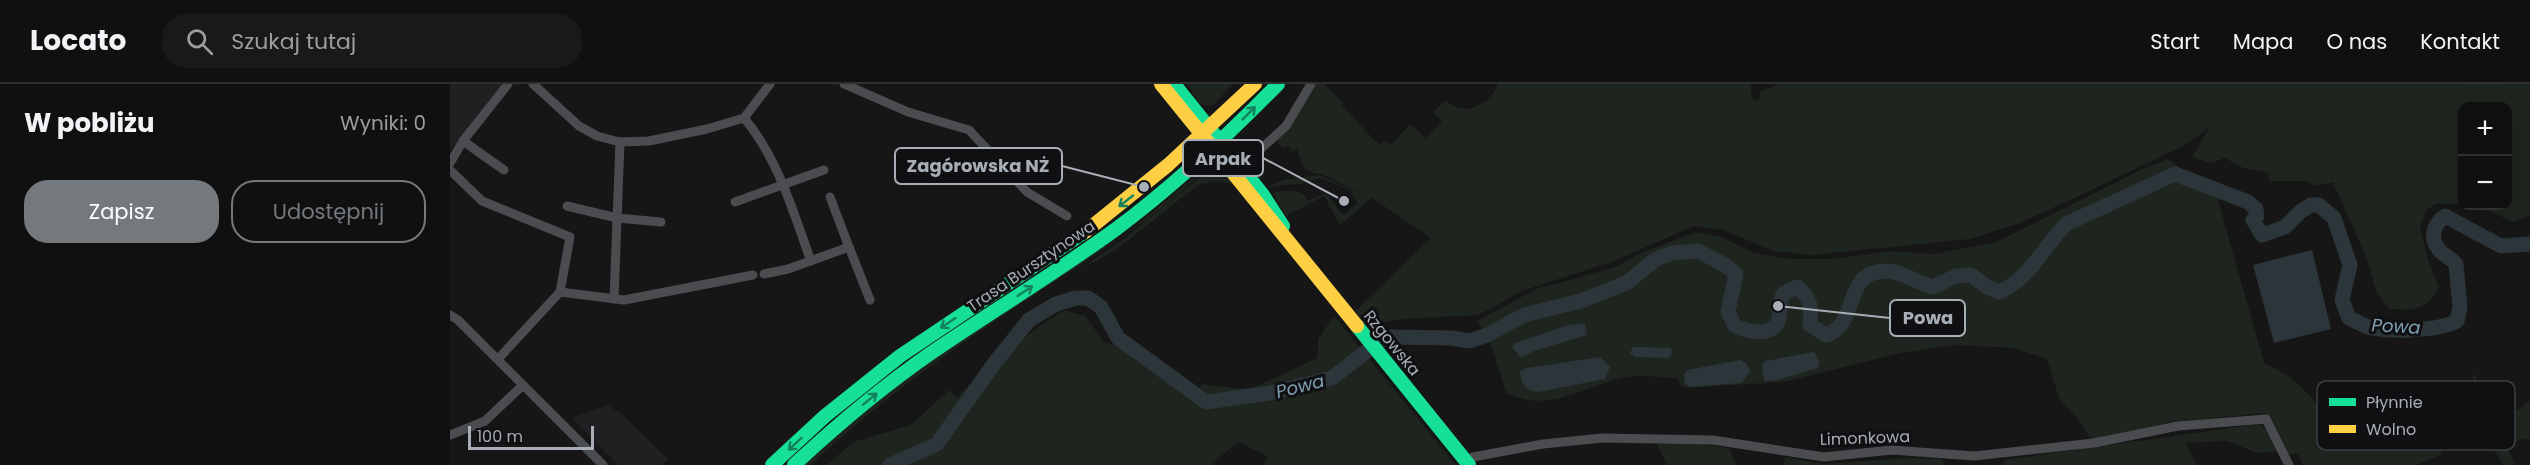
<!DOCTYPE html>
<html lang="pl">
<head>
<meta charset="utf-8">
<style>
  body { margin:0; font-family:Poppins,sans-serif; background:#191919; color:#f1f3f6 }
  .controls { position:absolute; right:18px; top:18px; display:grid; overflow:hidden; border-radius:12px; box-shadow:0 6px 24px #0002 }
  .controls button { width:54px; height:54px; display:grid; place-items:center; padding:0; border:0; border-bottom:2px solid #303030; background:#101010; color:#f1f3f6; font:30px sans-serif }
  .scale { position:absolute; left:18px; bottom:15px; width:126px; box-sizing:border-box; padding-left:6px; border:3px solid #a7aeb6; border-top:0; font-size:16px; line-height:21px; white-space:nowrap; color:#a7aeb6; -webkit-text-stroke:4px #101012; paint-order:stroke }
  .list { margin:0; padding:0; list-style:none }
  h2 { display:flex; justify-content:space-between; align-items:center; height:78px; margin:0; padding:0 24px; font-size:26px }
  h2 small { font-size:20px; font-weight:400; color:#9c9d9f }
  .actions { display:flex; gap:12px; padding:18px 24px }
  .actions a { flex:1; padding:14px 0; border:2px solid #74797e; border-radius:24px; text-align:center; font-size:21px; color:#74797e }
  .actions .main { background:#74797e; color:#fff }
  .icon { flex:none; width:33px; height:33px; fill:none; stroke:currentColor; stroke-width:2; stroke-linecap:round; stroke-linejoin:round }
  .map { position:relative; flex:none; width:2080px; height:381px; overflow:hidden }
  header { display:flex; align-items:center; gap:36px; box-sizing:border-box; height:84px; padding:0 30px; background:#101010; border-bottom:2px solid #303030 }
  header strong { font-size:28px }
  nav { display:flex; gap:33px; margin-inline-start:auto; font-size:21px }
  .search { width:420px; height:54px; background:#191919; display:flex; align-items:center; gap:15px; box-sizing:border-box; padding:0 21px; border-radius:24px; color:#9c9d9f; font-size:22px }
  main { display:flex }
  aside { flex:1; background:#101010 }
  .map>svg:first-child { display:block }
  .built { fill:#202022 }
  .green { fill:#1e241e; fill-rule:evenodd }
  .water { fill:#2c3539 }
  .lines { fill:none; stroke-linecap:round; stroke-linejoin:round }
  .river { stroke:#2c3539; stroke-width:15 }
  .street { stroke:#4a4c4f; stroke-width:9 }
  .fast { stroke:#16e098; stroke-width:14 }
  .slow { stroke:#ffcf43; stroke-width:14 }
  .oneway { stroke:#13825c }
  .labels { text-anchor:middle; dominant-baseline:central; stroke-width:6; stroke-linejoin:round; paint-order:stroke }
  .street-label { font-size:16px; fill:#a7aeb6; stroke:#101012 }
  .water-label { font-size:18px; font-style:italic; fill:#7fa0b0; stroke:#101012 }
  .key { fill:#101012; stroke:#3d3f43; stroke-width:1.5 }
  .key-label { font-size:16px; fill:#a7aeb6 }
  .leader { fill:none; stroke:#a7aeb6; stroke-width:2 }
  .callout-dot { fill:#a7aeb6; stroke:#101012; stroke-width:2 }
  .callout { fill:#101012; stroke:#a7aeb6; stroke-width:2 }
  .callout-label { font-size:18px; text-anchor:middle; font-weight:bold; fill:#a7aeb6 }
</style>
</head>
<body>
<header>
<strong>Locato</strong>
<div class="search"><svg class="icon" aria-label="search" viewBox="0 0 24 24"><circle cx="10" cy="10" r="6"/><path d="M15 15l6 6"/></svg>Szukaj tutaj</div>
<nav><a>Start</a><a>Mapa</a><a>O nas</a><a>Kontakt</a></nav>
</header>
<main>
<aside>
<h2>W pobliżu<small>Wyniki: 0</small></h2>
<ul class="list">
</ul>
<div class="actions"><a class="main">Zapisz</a><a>Udostępnij</a></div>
</aside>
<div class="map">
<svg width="2080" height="381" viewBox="0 0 2080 381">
  <rect width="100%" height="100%" fill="#161616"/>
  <g class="built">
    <path d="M 0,0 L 52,0 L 0,67 Z"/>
    <path d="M 158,321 L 173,331 L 218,375 L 212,381 L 168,381 L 122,334 Z"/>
  </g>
  <g class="green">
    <path d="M 738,0 L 783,0 L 763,21 L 755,22 L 747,17 Z"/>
    <path d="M 865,0 L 874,0 L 894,19 L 892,22 L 929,61 L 935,56 L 941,61 L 960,40 L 976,54 L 992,38 L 983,28 L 996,16 C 1013,35 1040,21 1048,0 L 1301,0 L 1301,13 L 1308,17 L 1311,7 L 1331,0 L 2080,0 L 2080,132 L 2063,138 L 2042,128 L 2017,122 L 2058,122 L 2058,22 L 2012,22 L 2012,120 L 1986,120 L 1976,126 L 1970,145 L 1980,182 L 1989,203 C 1976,227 1965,226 1939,225 L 1926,207 L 1916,173 L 1883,98 L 1866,102 L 1856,97 L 1819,97 L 1818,89 L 1793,84 L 1775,74 L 1761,79 L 1742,73 L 1759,44 L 1735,61 L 1631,111 L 1570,139 L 1520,155 L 1362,171 L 1324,167 L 1273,146 L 1244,142 L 1164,177 L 1072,207 L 1029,231 L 952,235 L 916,241 L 905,227 L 981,154 L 922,114 L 890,141 L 874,112 L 836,132 L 823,109 C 833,106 844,106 854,110 L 857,117 L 876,109 L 893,131 L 908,119 L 901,109 L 903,107 L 870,94 L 852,100 L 832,101 L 820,104 L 819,102 L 834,96 L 868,91 L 918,112 L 874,91 L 860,88 L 853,83 L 847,65 L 842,68 L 839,62 L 832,64 L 826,55 L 841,42 Z"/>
    <path d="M 1719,75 L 1767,113 L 1814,279 C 1843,293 1852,300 1870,326 L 1962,301 L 1992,370 L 1967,381 L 1853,381 L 1848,370 L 1836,370 L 1815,329 L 1722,338 L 1641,356 L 1630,338 L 1609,314 L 1597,275 L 1564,264 L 1506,261 L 1451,269 L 1333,298 L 1233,304 L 1227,294 C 1211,294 1192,290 1176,293 C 1133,302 1100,330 1056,309 L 1041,260 L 1027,237 L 1086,205 L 1166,183 L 1193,168 L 1246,148 L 1269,152 L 1304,169 L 1341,175 L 1381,175 L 1441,167 L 1483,170 L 1547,158 L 1695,84 ZM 1118,241 L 1084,267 L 1071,273 L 1065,259 Z"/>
    <path d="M 767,86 L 776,92 L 782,100 L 767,97 L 748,101 L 663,168 L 630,185 L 675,154 L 754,90 Z"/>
    <path d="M 752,87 C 730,112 685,145 656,164 C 556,229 448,298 361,381 L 353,381 L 428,317 L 465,288 L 619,185 L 673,152 Z"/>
    <path d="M 615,226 L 635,232 L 655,259 C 679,260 726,302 747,318 L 751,300 L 798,306 L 868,274 L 868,255 L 884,232 L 1006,381 L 812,381 L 818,373 L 789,358 L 773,370 L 762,381 L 377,381 L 403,358 L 461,341 L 499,306 L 507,314 C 533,283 580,247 615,226 Z"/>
    <path d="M 2023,287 L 2045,336 L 2073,323 L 2075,319 L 2080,317 L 2080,356 L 2070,355 L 2058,365 L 2065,381 L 2054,381 C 2032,350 2026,325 2023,287 Z"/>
    <path d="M 1808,340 L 1819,347 L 1829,367 L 1807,369 L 1777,357 L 1736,359 L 1747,381 L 1553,381 L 1554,376 Z"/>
    <path d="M 1232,358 L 1279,364 L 1286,381 L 1217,381 L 1207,360 Z"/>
    <path d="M 1335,373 L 1372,380 L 1457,374 L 1492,375 L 1495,381 L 1334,381 Z"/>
  </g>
  <g class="water">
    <path d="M 1862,166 L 1881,245 L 1824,259 L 1803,181 Z"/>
    <path d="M 1135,239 L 1137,251 L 1084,267 L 1071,274 L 1062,263 L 1065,259 L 1118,241 Z"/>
    <path d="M 1183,263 L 1221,264 L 1222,270 L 1218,274 L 1185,273 L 1180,269 Z"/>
    <path d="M 1364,268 L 1370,278 L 1368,284 L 1328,296 L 1314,297 L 1312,280 L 1315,277 Z"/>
    <path d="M 1150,273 L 1160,283 L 1155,295 L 1088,308 C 1075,306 1071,300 1070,287 L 1077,284 Z"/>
    <path d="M 1290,276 L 1296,279 L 1301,287 L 1291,299 L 1240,303 L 1235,300 L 1234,291 L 1237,286 Z"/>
  </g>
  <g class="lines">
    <path class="river" d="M 440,381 L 487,360 L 543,281 L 579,236 L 606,220 L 626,214 L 638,214 L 651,223 L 668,254 L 756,318 L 820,309 L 882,294 L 930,257 L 941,253 L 1001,254 L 1020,257 L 1037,251 L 1074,231 L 1131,217 L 1164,204 L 1178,198 L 1206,175 L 1222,169 L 1248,167 L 1275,181 L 1286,190 L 1278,228 L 1285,242 C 1298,248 1325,254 1329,234 C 1331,225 1330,219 1333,210 L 1347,203 C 1361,214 1362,224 1360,241 L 1376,251 C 1411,241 1390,185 1439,187 C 1453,188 1469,200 1483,203 L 1506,192 L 1521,191 L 1537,203 L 1549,208 C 1580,195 1593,163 1616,140 L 1725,90 L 1798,118 L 1806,125 L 1807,132 L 1803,136 L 1812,151 L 1835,143 L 1851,127 L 1861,121 L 1869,121 L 1884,134 L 1900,181 L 1892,216 L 1899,234 C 1906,237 1914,242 1921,244 C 1942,248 1989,247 2007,237 L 2010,223 L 2006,180 C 2002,175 1995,172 1990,167 C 1979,154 1983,141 1995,132 L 2051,162 L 2080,160"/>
    <g class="street">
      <path d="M 83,0 L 129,42 L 147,52 L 170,58 L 199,57 L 257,45 L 294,34 L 320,0"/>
      <path d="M 394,0 L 458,28 L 519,46 L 577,108 L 617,132"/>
      <path d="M 294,34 C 328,74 343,128 361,177"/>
      <path d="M 13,57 L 54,86"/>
      <path d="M 0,79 L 13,57 L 58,0"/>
      <path d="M 791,83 L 836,42 L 861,0"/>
      <path d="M 0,86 L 32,117 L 120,153 L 110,208 L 48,275"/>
      <path d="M 380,113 L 399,163"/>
      <path d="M 285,118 L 374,86"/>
      <path d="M 117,122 L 167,134 L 211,138"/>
      <path d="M 314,190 L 338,185 L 399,163 L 420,216"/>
      <path d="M 110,208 L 174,216 L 303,191"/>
      <path d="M 164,215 L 170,58"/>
      <path d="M 0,231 L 8,236 L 153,381"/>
      <path d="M 0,351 L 35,337 L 73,301"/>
      <path d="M 1017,378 L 1023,373 L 1093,360 L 1152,354 L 1263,356 L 1374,373 L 1442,366 L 1524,372 L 1644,359 L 1728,342 L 1816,335 L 1839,381"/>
    </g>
    <g class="fast">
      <path d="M 724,0 L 813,111 L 833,142"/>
      <path d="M 907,242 L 1019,381"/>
      <path d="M 322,381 L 375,332 L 450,272 L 635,148"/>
      <path d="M 344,381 C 387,341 432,303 481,269 C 542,227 606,189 666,145 C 724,102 777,52 828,0"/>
    </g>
    <g class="slow">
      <path d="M 711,0 L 907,242"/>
      <path d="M 635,148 L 718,81 L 805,0"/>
    </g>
  </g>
  <defs><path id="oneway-shaft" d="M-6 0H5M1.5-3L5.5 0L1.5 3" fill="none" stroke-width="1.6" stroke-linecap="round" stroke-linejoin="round" transform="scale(1.5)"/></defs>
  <g class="oneway">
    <use href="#oneway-shaft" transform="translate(799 29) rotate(-45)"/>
    <use href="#oneway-shaft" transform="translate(676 117) rotate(142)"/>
    <use href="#oneway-shaft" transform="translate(575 207) rotate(-33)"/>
    <use href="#oneway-shaft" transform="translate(498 239) rotate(146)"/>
    <use href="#oneway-shaft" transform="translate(420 315) rotate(-39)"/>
    <use href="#oneway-shaft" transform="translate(345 360) rotate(137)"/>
  </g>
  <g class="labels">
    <g class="street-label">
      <text transform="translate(581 182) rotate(-34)">Trasa Bursztynowa</text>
      <text transform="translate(942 259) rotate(51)">Rzgowska</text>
      <text transform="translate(1415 354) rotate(-2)">Limonkowa</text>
    </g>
    <g class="water-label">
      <text transform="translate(1946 242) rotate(3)">Powa</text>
      <text transform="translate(850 302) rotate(-14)">Powa</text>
    </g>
  </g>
  <rect x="1867" y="297" width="198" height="69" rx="9" class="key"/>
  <rect x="1879" y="314" width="27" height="8" fill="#16e098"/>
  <rect x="1879" y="341" width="27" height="8" fill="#ffcf43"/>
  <g class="key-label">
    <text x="1916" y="324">Płynnie</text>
    <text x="1916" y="351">Wolno</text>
  </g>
  <path class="leader" d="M894 117L813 74M694 103L612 82M1328 222L1440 234"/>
  <g class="callout-dot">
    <circle cx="894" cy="117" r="6"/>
    <circle cx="694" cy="103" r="6"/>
    <circle cx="1328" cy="222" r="6"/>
  </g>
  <g class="callout">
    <rect x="733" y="56" width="80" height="36" rx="6"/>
    <rect x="445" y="64" width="167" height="36" rx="6"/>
    <rect x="1440" y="216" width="75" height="36" rx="6"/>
  </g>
  <g class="callout-label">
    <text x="773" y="81">Arpak</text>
    <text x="528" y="88">Zagórowska NŻ</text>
    <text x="1478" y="240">Powa</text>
  </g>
</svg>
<div class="controls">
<button>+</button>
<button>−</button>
</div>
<div class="scale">100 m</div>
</div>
</main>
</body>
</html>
